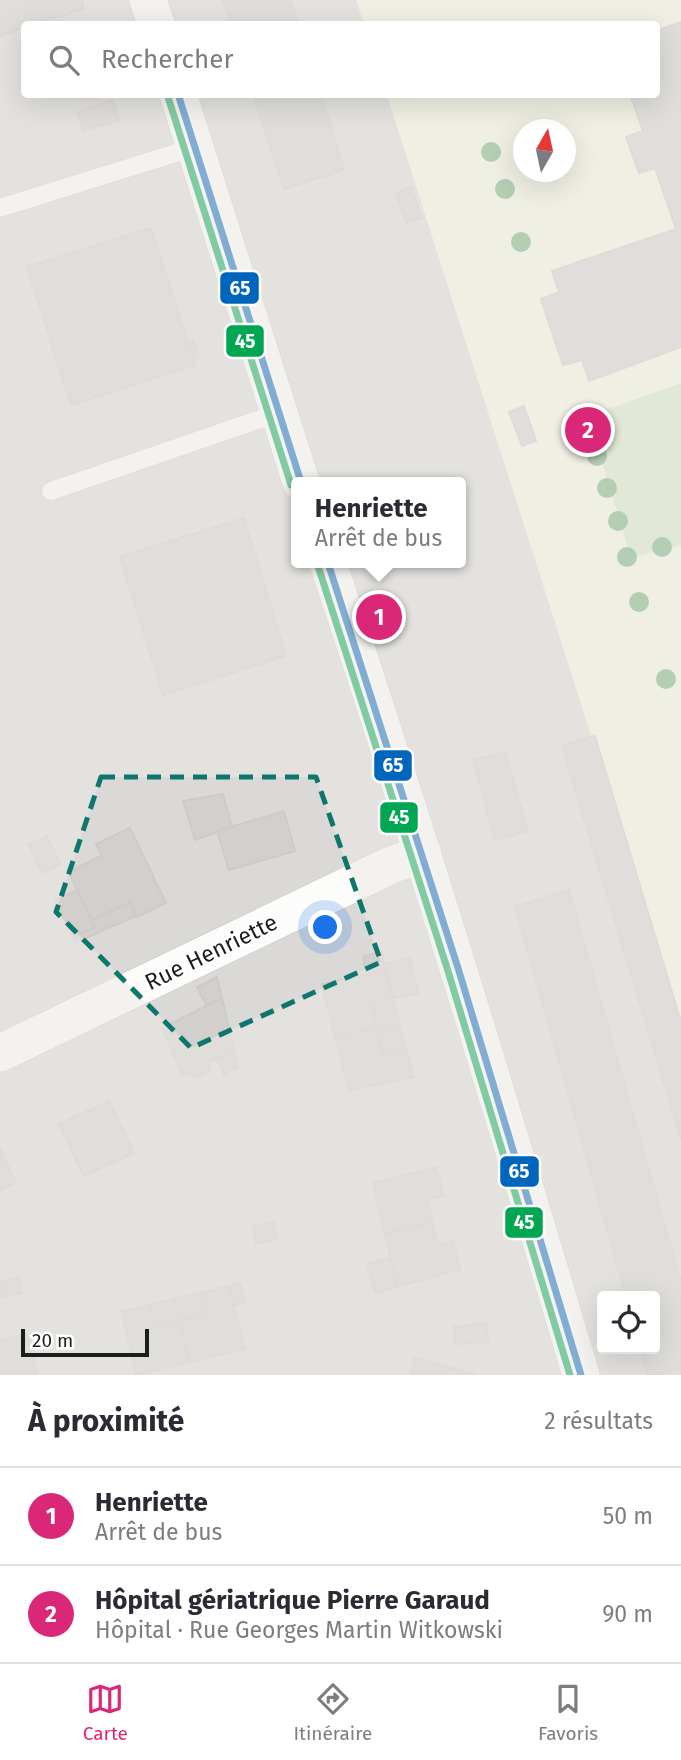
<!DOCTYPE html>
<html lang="fr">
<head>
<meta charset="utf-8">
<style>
  body { margin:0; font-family:"Fira Sans",sans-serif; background:#f7f7f7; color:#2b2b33 }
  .controls { position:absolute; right:21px; bottom:21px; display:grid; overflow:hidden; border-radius:7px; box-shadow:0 7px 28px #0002 }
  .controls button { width:63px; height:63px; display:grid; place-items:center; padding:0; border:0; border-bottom:2px solid #e1e1e2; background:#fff; color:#2b2b33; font:35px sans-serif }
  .compass { position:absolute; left:513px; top:119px; width:63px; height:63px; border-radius:50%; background:#fff; box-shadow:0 7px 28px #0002; rotate:9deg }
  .scale { position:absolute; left:21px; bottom:18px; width:128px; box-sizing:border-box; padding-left:7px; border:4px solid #1d1d1d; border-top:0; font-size:19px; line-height:24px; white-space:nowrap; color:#1d1d1d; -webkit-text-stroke:5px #fff; paint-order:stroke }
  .you { position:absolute; left:326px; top:928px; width:24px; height:24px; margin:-18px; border:5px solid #fff; border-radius:50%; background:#1a73e8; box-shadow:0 0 0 10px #1a73e833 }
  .badge { display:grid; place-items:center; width:46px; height:46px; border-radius:50%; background:#db2777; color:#fff; font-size:23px; font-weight:700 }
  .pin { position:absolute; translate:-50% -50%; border:4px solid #fff; box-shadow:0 2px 7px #0006 }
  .popup { position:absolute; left:291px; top:477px; width:175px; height:91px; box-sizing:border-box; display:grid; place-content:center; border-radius:7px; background:#fff; filter:drop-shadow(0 2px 5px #0005); font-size:23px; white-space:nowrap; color:#7c7c81 }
  .popup b { font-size:26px; color:#2b2b33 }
  .popup::after { content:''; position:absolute; left:50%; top:100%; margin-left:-14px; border:14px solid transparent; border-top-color:#fff }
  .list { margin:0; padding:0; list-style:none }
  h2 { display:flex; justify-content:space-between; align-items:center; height:91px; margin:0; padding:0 28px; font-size:30px }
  h2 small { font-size:23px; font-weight:400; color:#7c7c81 }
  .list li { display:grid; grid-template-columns:46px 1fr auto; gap:21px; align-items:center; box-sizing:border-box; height:98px; padding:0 28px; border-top:2px solid #e1e1e2 }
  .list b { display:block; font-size:26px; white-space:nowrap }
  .list p { margin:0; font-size:23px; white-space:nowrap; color:#7c7c81 }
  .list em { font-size:23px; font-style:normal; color:#7c7c81 }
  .icon { flex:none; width:38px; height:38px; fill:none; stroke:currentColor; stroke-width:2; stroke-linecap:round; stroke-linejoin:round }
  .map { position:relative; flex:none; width:681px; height:1375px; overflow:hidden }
  .search { position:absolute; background:#fff; box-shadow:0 7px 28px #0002; left:21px; right:21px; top:21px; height:77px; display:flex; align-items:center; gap:18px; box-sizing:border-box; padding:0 24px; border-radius:7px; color:#7c7c81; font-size:26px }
  .sheet { height:287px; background:#fff }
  nav { display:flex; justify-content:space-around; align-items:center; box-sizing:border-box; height:98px; border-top:2px solid #e1e1e2; background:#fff; font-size:19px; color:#7c7c81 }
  nav a { display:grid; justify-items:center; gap:4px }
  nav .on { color:#db2777 }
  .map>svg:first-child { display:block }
  .residential { fill:#dad9d7; fill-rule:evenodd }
  .education { fill:#f5f6df; fill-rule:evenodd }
  .grass { fill:#d6e9c3 }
  .building { fill:#d2d0cc; stroke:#cecbc7; stroke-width:2 }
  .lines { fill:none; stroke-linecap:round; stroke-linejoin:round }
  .service-casing { stroke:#c4c4c1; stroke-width:19 }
  .minor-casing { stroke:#c4c4c1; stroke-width:38 }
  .service { stroke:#fcfcfb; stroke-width:18 }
  .minor { stroke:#fcfcfb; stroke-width:37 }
  .bus-1-casing { stroke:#fff; stroke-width:12 }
  .bus-2-casing { stroke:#fff; stroke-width:12 }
  .bus-1 { stroke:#0065bd; stroke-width:7 }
  .bus-2 { stroke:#00a651; stroke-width:7 }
  .tree { fill:#70ad75 }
  .marked { fill:none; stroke:#0f766e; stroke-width:5; stroke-dasharray:14 9; stroke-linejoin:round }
  .labels { text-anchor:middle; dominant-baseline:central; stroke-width:5; stroke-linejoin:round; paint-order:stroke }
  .street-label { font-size:23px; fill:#1d1d1d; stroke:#fff }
  .line-badge { stroke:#fff; stroke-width:2.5 }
  .badge-label { font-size:19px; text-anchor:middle; font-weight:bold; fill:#fff }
</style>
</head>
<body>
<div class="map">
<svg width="681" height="1375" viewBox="0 0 681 1375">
  <rect width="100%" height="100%" fill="#ebeae5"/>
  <path class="residential" d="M 0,0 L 681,0 L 681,1375 L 0,1375 ZM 24,24 L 656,24 L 656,94 L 24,94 ZM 524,130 L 566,130 L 566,172 L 524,172 ZM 297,482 L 461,482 L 461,563 L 297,563 ZM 602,1296 L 655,1296 L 655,1349 L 602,1349 Z"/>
  <path class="education" d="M 356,0 L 681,0 L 681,1018 L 387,95 L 656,94 L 656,24 L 364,24 ZM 524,130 L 566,130 L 566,172 L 524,172 Z"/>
  <path class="grass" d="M 681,383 L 681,545 L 631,558 L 588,416 Z"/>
  <g class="building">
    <path d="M 0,0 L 82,0 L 84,9 L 35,24 L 24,24 L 24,28 L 0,36 Z"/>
    <path d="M 223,0 L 290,0 L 298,24 L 231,24 Z"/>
    <path d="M 681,22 L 681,347 L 589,381 L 582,360 L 563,365 L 541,299 L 559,292 L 552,271 L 676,229 L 655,168 L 639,173 L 626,137 L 643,131 L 630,94 L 656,94 L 656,31 Z"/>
    <path d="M 253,94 L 321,94 L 344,170 L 284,189 Z"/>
    <path d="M 113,100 L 119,120 L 83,131 L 78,112 Z"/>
    <path d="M 411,187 L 422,218 L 406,223 L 396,193 Z"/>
    <path d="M 151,228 L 195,365 L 71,405 L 27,267 Z"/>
    <path d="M 193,340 L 199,357 L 193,359 L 188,342 Z"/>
    <path d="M 524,406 L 536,441 L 522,446 L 509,412 Z"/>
    <path d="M 244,518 L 286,656 L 163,695 L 120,557 Z"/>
    <path d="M 595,736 L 681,1022 L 681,1139 L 562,746 Z"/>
    <path d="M 505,752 L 528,831 L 495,840 L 473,760 Z"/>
    <path d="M 223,794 L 232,827 L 195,840 L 183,801 Z"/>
    <path d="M 284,811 L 295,851 L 229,870 L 217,831 Z"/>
    <path d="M 130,828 L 166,903 L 137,917 L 130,902 L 91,921 L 69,872 L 102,855 L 96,844 Z"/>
    <path d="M 47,836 L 60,864 L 42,873 L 29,844 Z"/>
    <path d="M 77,890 L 95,927 L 73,937 L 55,900 Z"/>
    <path d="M 569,890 L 681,1282 L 681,1375 L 648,1375 L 640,1349 L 655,1349 L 655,1296 L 626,1296 L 515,907 Z"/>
    <path d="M 130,902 L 136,916 L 75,943 L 73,937 L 95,927 L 91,921 Z"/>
    <path d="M 382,952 L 386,971 L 366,975 L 363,956 Z"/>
    <path d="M 410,958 L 418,994 L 393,998 L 384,964 Z"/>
    <path d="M 386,971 L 393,998 L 372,1002 L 377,1028 L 335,1037 L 322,984 Z"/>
    <path d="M 217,977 L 222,998 L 207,1007 L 197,987 Z"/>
    <path d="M 222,998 L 234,1051 L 208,1063 L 211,1070 L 194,1078 L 191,1072 L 183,1076 L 162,1028 Z"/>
    <path d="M 393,998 L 399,1024 L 377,1028 L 372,1002 Z"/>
    <path d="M 399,1024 L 406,1049 L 383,1054 L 377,1028 Z"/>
    <path d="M 377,1028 L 383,1054 L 406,1049 L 414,1077 L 349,1090 L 335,1037 Z"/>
    <path d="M 234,1051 L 238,1068 L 224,1075 L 217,1059 Z"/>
    <path d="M 109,1101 L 134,1153 L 84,1176 L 59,1124 Z"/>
    <path d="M 0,1148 L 16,1183 L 0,1191 Z"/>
    <path d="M 436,1167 L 444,1196 L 428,1199 L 432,1222 L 385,1234 L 373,1183 Z"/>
    <path d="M 273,1222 L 277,1239 L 256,1244 L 253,1227 Z"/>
    <path d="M 432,1222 L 438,1245 L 453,1241 L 460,1269 L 397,1287 L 385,1234 Z"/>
    <path d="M 390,1258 L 397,1287 L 375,1293 L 367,1264 Z"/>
    <path d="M 19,1278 L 22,1293 L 2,1297 L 0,1282 Z"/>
    <path d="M 240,1283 L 245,1303 L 234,1305 L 229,1286 Z"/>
    <path d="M 229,1286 L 245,1349 L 189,1362 L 179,1321 L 207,1315 L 201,1293 Z"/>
    <path d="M 201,1293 L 207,1315 L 179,1321 L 174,1299 Z"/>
    <path d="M 174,1299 L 179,1321 L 154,1327 L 150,1305 Z"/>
    <path d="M 150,1305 L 154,1327 L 179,1321 L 189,1362 L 136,1375 L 122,1311 Z"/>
    <path d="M 486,1323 L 488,1342 L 455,1344 L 454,1327 Z"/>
    <path d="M 27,1334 L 37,1375 L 0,1375 L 0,1341 Z"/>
    <path d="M 415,1358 L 478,1375 L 411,1375 Z"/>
  </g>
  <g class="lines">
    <defs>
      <g id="service">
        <path d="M 0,208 L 195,147"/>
        <path d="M 51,491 L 278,413"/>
      </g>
      <g id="minor">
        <path d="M 148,0 L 156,24"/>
        <path d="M 178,94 L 301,482"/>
        <path d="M 328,563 C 418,832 500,1103 581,1375"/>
        <path d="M 0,1053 L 391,865 L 423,854"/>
      </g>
    </defs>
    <use href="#service" class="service-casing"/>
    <use href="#minor" class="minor-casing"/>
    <use href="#service" class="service"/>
    <use href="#minor" class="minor"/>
    <defs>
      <g id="bus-1">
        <path d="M 178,94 L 301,482"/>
        <path d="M 328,563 L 458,968 L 581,1375"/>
      </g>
      <g id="bus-2">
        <path d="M 168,97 L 291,485"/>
        <path d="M 318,566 L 448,971 L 570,1375"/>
      </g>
    </defs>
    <use href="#bus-1" class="bus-1-casing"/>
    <use href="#bus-2" class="bus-2-casing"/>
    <use href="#bus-1" class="bus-1"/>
    <use href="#bus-2" class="bus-2"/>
  </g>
  <g class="tree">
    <circle cx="491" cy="152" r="10"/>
    <circle cx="505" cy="189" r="10"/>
    <circle cx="521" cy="242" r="10"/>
    <circle cx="586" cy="432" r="10"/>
    <circle cx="597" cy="456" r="10"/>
    <circle cx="607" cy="488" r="10"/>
    <circle cx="618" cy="521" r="10"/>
    <circle cx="662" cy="547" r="10"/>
    <circle cx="627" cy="557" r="10"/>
    <circle cx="639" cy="602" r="10"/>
    <circle cx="666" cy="679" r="10"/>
  </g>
  <path d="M0 0H681V1375H0ZM 101,777 L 316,777 L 381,962 L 191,1048 L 56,912 Z" fill="#ebeae5" fill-opacity=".55" fill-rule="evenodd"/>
  <path class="marked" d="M 101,777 L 316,777 L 381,962 L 191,1048 L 56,912 Z"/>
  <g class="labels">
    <g class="street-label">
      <text transform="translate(211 952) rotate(-26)">Rue Henriette</text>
    </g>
  </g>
  <g class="line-badge">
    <rect x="219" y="271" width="41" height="34" rx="7" fill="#0065bd"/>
    <rect x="225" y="324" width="40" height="34" rx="7" fill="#00a651"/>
    <rect x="373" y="749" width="40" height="33" rx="7" fill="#0065bd"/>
    <rect x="379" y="801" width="40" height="33" rx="7" fill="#00a651"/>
    <rect x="499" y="1155" width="41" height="33" rx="7" fill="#0065bd"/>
    <rect x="504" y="1206" width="40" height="33" rx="7" fill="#00a651"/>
  </g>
  <g class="badge-label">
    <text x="240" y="295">65</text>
    <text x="245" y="348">45</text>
    <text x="393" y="772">65</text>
    <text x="399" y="824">45</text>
    <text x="519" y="1178">65</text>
    <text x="524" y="1229">45</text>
  </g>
</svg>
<div class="controls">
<button><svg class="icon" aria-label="locate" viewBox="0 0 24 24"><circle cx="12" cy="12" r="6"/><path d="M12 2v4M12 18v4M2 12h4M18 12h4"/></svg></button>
</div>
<svg class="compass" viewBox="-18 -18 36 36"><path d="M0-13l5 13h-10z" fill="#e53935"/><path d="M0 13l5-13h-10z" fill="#7c7c81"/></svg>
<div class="scale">20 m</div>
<div class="you"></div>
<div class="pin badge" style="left:379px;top:617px">1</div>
<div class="popup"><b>Henriette</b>Arrêt de bus</div>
<div class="pin badge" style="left:588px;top:430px">2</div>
<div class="search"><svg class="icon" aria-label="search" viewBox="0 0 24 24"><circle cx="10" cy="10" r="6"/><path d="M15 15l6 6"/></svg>Rechercher</div>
</div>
<section class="sheet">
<h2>À proximité<small>2 résultats</small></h2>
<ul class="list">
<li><span class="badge">1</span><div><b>Henriette</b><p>Arrêt de bus</p></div><em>50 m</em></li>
<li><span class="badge">2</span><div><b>Hôpital gériatrique Pierre Garaud</b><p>Hôpital · Rue Georges Martin Witkowski</p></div><em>90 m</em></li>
</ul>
</section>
<nav>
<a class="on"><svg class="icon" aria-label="map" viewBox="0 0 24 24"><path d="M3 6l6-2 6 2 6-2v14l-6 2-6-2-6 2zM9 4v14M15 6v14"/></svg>Carte</a>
<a><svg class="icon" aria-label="directions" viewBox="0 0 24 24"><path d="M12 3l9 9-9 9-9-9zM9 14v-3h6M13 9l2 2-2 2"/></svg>Itinéraire</a>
<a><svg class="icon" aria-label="saved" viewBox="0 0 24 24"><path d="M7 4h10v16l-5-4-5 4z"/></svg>Favoris</a>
</nav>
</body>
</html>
